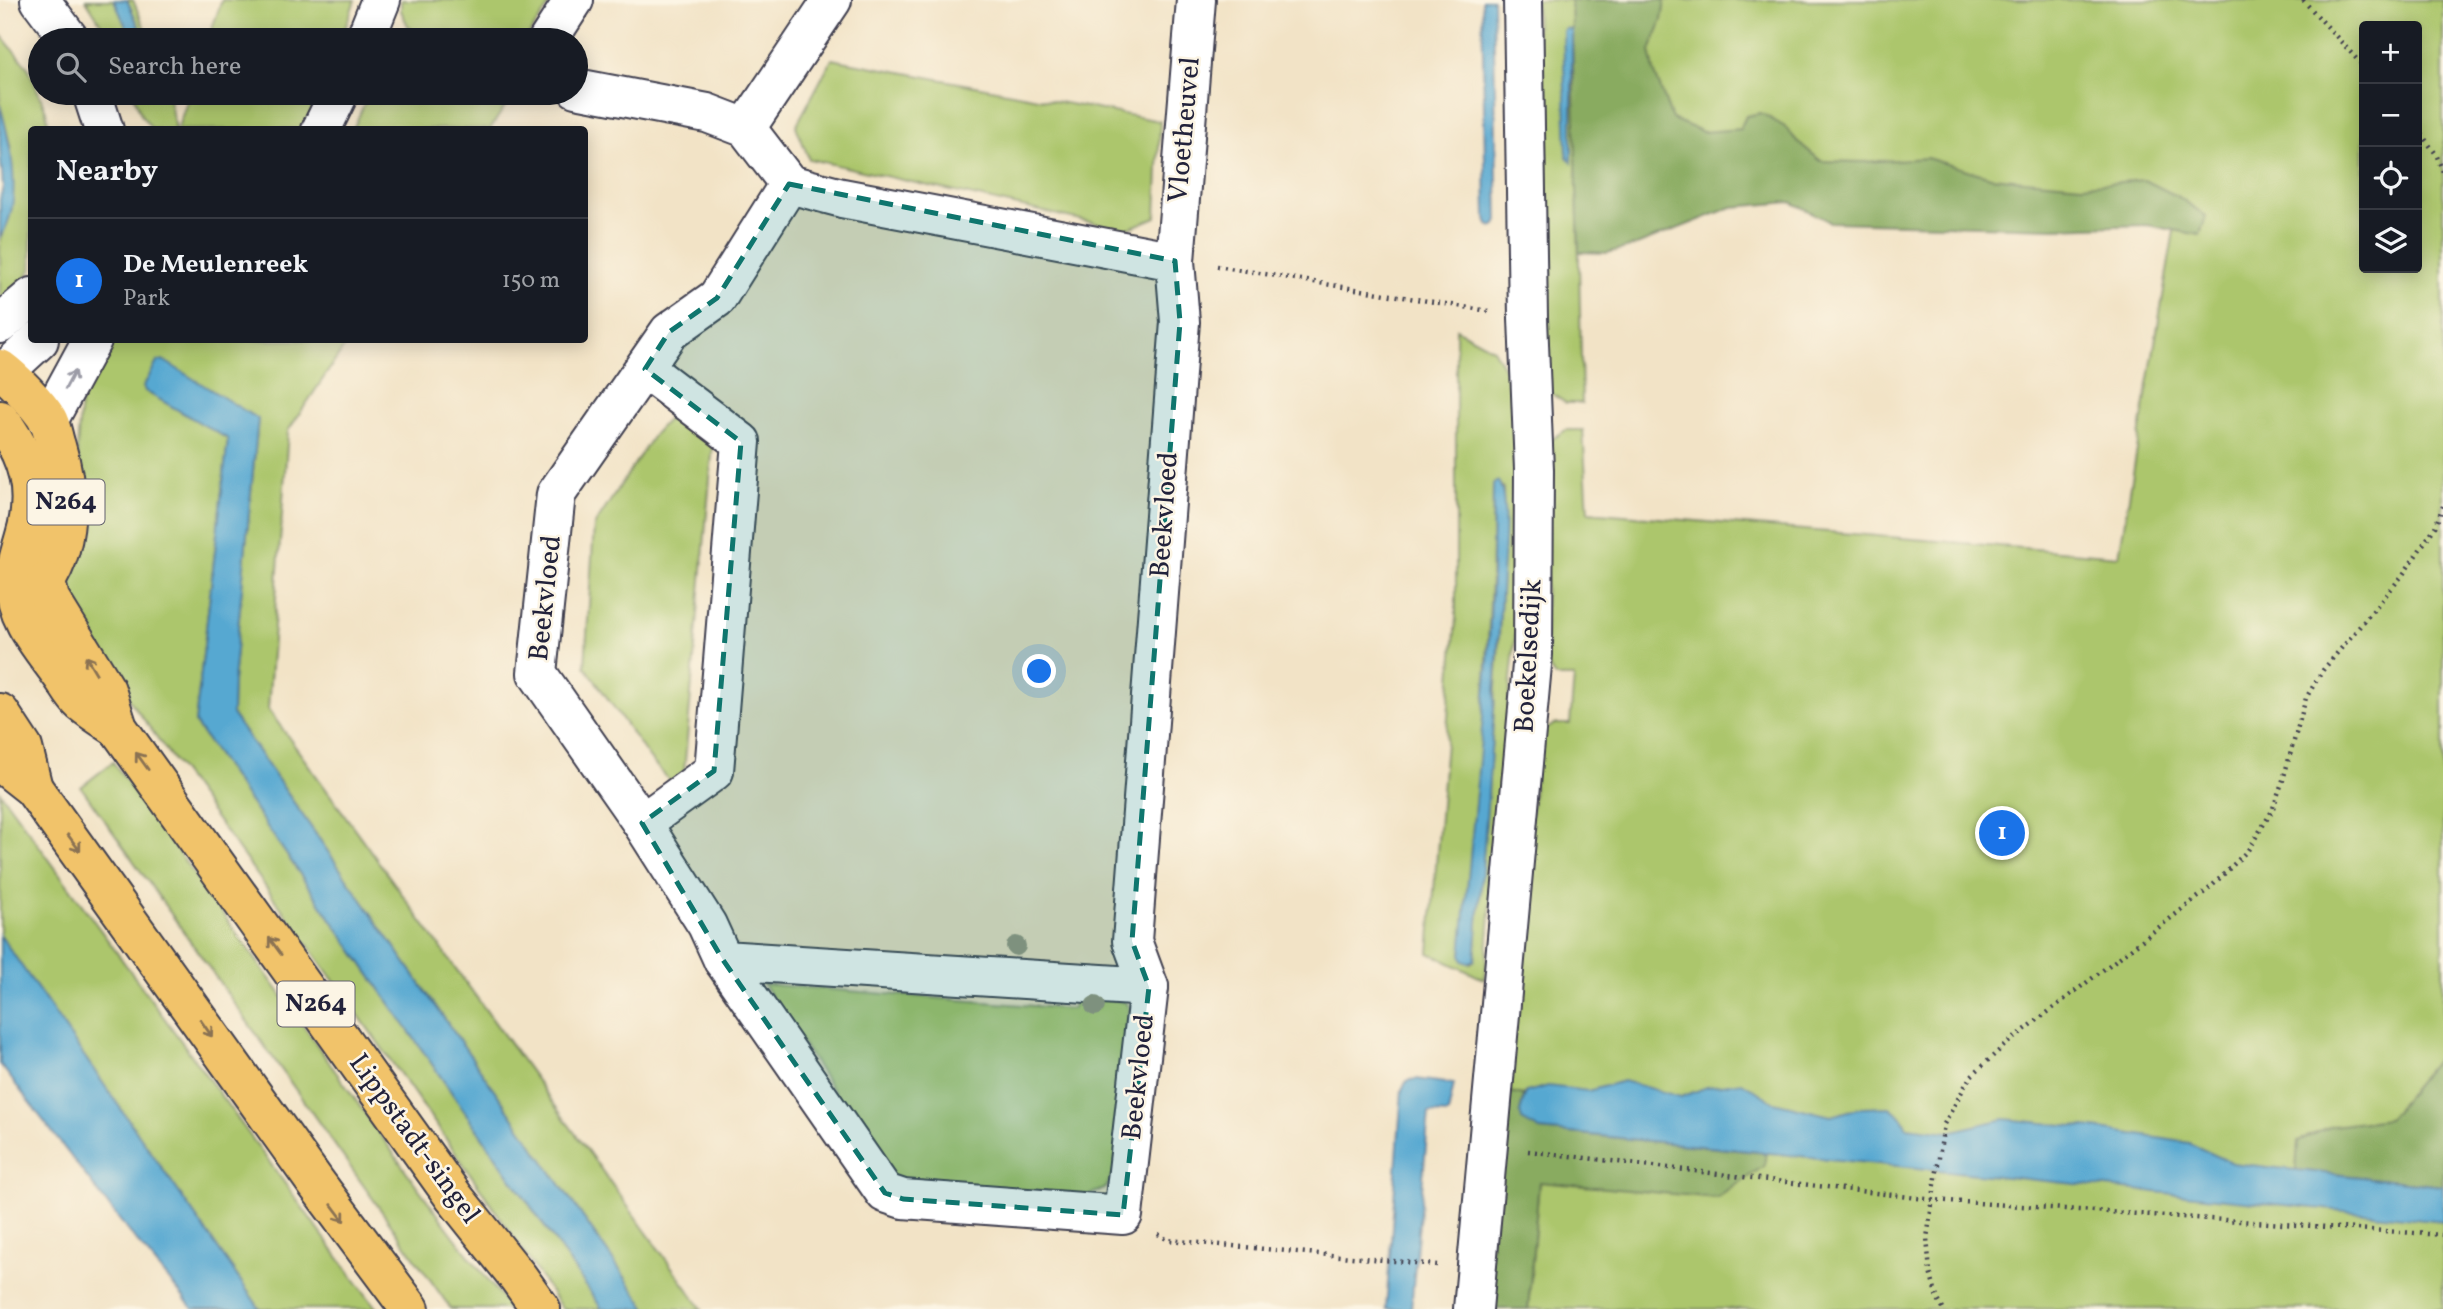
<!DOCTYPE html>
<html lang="en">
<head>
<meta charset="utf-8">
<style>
  body { margin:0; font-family:Vollkorn,serif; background:#20242c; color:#f1f3f6 }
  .controls { position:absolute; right:21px; top:21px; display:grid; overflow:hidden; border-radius:7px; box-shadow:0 4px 18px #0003 }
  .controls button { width:63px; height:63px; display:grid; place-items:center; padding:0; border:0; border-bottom:2px solid #363941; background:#171b24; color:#f1f3f6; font:35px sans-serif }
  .you { position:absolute; left:1040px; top:672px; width:24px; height:24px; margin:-18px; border:5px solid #fff; border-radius:50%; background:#1a73e8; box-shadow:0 0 0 10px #1a73e833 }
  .badge { display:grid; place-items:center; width:46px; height:46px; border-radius:50%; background:#1a73e8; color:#fff; font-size:23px; font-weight:700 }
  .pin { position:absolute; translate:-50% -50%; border:4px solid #fff; box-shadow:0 2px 7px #0006 }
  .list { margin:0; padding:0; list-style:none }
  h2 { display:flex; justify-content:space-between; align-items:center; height:91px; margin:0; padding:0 28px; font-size:30px }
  h2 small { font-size:23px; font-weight:400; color:#9ea1a6 }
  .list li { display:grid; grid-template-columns:46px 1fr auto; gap:21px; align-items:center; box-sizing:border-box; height:126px; padding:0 28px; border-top:2px solid #363941 }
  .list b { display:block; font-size:26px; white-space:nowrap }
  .list p { margin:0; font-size:23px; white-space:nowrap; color:#9ea1a6 }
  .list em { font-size:23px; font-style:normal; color:#9ea1a6 }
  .icon { flex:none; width:38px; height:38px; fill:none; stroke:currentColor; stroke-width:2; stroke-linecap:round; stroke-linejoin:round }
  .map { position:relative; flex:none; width:2443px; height:1309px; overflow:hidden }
  .search { position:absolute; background:#171b24; box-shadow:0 4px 18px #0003; left:28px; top:28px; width:560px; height:77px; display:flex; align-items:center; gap:18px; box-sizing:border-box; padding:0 24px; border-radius:38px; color:#9ea1a6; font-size:26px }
  .panel { position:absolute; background:#171b24; box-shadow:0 4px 18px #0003; left:28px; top:126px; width:560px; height:217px; border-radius:7px }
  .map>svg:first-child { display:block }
  .green { fill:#acc66c; stroke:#677454; stroke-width:2; fill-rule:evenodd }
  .forest { fill:#89ab60; stroke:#56664e; stroke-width:2 }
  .water { fill:#56a8d1; stroke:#3c6586; stroke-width:2 }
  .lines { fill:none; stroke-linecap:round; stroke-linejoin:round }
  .minor-casing { stroke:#413f50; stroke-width:42 }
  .major-casing { stroke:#413f50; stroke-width:42 }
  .path { stroke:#413f50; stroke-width:4.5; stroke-dasharray:2 5; stroke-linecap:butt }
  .minor { stroke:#fff; stroke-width:38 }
  .major { stroke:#f1c36a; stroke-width:38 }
  .tree { fill:#9a9883 }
  .oneway { stroke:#9c9ca7 }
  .oneway2 { stroke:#8a7252 }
  .marked { fill:#0f766e; fill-opacity:0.2; stroke:#0f766e; stroke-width:5; stroke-dasharray:14 9; stroke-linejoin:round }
  .labels { text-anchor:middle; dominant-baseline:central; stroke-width:5; stroke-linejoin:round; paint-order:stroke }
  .shield { fill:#fcf5e5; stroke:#63616e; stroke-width:2 }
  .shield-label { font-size:26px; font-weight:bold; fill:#22223b }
  .street-label { font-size:28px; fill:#22223b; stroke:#fcf5e5 }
</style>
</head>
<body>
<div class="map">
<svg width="2443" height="1309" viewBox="0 0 2443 1309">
  <rect width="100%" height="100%" fill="#fcf5e5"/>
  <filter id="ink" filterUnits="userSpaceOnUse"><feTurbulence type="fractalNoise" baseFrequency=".0143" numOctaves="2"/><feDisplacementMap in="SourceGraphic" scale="14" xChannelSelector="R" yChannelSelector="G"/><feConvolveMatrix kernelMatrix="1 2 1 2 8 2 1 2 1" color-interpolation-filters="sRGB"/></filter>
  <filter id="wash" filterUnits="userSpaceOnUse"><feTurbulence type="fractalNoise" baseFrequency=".00686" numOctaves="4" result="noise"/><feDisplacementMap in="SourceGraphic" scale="28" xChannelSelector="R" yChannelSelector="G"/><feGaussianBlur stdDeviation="1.57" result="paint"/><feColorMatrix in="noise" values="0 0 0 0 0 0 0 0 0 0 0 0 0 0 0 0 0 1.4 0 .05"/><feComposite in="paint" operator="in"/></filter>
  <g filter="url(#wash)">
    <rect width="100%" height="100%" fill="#f2e3c6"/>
    <g class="green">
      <path d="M 86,0 L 114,0 L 132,40 L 111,40 Z"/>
      <path d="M 127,0 L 133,0 L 150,40 L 145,40 Z"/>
      <path d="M 222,0 L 355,0 L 341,40 L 208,40 Z"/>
      <path d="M 401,0 L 553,0 L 525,40 L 426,40 L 408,26 L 401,11 Z"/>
      <path d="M 1536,0 L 2443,0 L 2443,1309 L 1528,1309 L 1539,1183 L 1535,1182 L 1539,1110 L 1526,1092 L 1524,1095 L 1504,1091 L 1539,733 L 1555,724 L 1570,724 L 1574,677 L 1555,677 L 1544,660 L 1548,442 L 1566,430 L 1583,430 L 1588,512 L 2119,556 L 2176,219 L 1577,172 L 1582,403 L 1566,403 L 1544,389 ZM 2364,26 L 2417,26 L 2417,268 L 2364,268 Z"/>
      <path d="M 0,34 L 29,69 L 46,111 L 49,129 L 32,130 L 31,269 L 24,282 L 0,303 L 0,237 L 5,229 L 11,148 L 0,105 Z"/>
      <path d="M 832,59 L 1160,121 L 1156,217 L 1125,230 L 809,159 L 796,126 Z"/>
      <path d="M 133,93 L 168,93 L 175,129 L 152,129 L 141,115 Z"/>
      <path d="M 190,93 L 323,93 L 304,129 L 177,130 Z"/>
      <path d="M 369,93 L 476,93 L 510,99 L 490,129 L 353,129 Z"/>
      <path d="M 1456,329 L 1493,349 L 1518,391 L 1518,609 L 1497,819 L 1485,980 L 1429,953 L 1456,618 ZM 1493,484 L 1503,487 L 1504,528 L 1498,660 L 1475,960 L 1471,963 L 1461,955 C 1478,798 1492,641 1493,484 Z"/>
      <path d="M 109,340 L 349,340 L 288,431 L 268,709 L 702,1309 L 647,1309 L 232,714 L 233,682 L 258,419 L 145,391 L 228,439 L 195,723 L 602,1309 L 562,1309 C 412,1083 250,866 91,647 L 72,608 L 69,583 L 82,488 L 77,449 L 81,398 Z"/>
      <path d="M 678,408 L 714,433 L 684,773 L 674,786 L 650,759 L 585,666 L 594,526 L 654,434 Z"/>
      <path d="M 113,762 C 174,847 236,931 297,1017 C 367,1115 434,1215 511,1309 L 451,1309 L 81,787 Z"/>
      <path d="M 0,792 L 355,1280 L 377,1309 L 260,1309 L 0,935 Z"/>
      <path d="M 763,984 L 1072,1009 L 1078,993 L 1125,1002 L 1129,1008 L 1116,1168 L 1106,1188 L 1087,1196 L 900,1180 L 890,1177 Z"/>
    </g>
    <g class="forest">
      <path d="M 1571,0 L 1665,0 L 1662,20 L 1650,51 L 1654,71 L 1672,119 L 1703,132 L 1740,129 L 1746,116 L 1761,113 L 1785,127 L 1797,141 L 1821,161 L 1863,162 L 1927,158 L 1991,177 L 2082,185 L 2145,180 L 2179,197 L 2206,216 L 2200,235 L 2147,225 L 2054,228 L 1830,222 L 1791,202 L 1732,207 L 1634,246 L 1607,253 L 1579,252 Z"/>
      <path d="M 2443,1051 L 2443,1186 L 2296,1170 L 2298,1141 L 2332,1126 L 2388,1119 Z"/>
      <path d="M 1504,1091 L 1524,1095 L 1520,1112 L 1540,1130 L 1766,1153 L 1764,1166 L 1717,1198 L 1539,1182 L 1528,1309 L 1485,1309 Z"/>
    </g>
    <g class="water">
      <path d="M 114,0 L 127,0 L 145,40 L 132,40 Z"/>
      <path d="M 1482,0 L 1493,0 L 1498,221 L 1496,225 L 1492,227 L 1488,225 L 1486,218 Z"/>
      <path d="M 1565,28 L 1572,30 L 1572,162 L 1567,157 L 1563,31 Z"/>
      <path d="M 0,105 C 10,141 25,204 0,237 L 0,199 L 3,187 L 0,149 Z"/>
      <path d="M 163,360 L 258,419 L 233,682 L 232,714 L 647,1309 L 602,1309 L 195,723 L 228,439 L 145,391 L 143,387 L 157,362 Z"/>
      <path d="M 1498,481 C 1510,498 1502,568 1501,591 C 1495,714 1485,837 1475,960 L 1468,963 L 1463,961 L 1461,955 L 1488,662 L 1492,578 L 1493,484 Z"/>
      <path d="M 0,935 L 260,1309 L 193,1309 L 121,1222 L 0,1064 Z"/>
      <path d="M 1416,1079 L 1454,1084 L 1448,1114 L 1429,1113 L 1411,1309 L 1386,1309 L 1402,1089 L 1407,1081 Z"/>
      <path d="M 1623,1081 L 1681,1097 L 1707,1087 L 1742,1082 L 1774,1102 L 1831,1116 L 1859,1108 L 1890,1107 L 1901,1116 L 1907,1127 L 1949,1132 L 2004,1119 L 2095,1128 L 2189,1143 L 2232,1163 L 2443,1186 L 2443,1221 L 1540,1130 L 1522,1120 L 1520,1112 L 1526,1092 L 1548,1086 L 1588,1091 Z"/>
    </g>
  </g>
  <g filter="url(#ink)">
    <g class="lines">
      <defs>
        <g id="minor">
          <path d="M 40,0 L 70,40"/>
          <path d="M 365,40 L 381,0"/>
          <path d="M 548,40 L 574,0"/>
          <path d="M 576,88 L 707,113 L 746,128 L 789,184 L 842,198 L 1175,261"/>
          <path d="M 92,93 L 104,130"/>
          <path d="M 746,128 L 832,0"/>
          <path d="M 321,130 L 339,93"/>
          <path d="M 789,184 L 717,298 L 669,332 L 556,494 L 537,673 L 642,823 L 707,925 L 723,960 L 885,1193 L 903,1199 L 1123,1215 L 1149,987 L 1132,941 L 1180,322 L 1175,261 L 1196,0"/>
          <path d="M 0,324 L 32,297"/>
          <path d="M 4,372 L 39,340"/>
          <path d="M 48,421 L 92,340"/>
          <path d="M 642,823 L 714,771 L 741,442 L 645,369"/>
          <path d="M 723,960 L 1149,987"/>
          <path d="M 1473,1309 L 1533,654 L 1534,470 L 1528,318 L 1523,0"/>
        </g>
        <g id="major">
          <path d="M 0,369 C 14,379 39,405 48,420 C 52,427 53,438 56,446 C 72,499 71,559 30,601"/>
          <path d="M 0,420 C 28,455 38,492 25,536 C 21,551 15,566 15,583 C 15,618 40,645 60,673 C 67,682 73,695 82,703 C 93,712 106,720 118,728"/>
          <path d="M 46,582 L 50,599 L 106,690 L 118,728 L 454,1197 L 518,1277 L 541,1309"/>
          <path d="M 0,713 L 23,748 L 33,788"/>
          <path d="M 0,762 L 33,788 L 316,1183 L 410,1309"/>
        </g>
      </defs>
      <use href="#minor" class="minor-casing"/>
      <use href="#major" class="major-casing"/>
      <g class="path">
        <path d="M 2303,0 L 2364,67"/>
        <path d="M 2417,128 L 2436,154 L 2443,172"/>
        <path d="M 1217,266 L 1488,311"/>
        <path d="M 1528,1151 L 1934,1200 L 2443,1235"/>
        <path d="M 1158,1234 L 1168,1240 L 1437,1265"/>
        <path d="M 1943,1309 L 1937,1298 L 1930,1272 L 1927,1238 L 1944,1124 L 1970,1077 L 2005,1045 L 2210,888 L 2248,850 L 2272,811 L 2283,780 L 2306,698 L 2323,670 L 2402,576 L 2435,527 L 2443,506"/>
      </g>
      <use href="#minor" class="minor"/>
      <use href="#major" class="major"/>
    </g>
    <g class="tree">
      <circle cx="1016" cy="946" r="10"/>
      <circle cx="1095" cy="1006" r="10"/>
    </g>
    <defs><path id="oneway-shaft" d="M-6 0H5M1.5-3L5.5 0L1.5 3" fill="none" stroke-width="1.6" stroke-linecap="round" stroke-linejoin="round" transform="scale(1.75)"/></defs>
    <use class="oneway" href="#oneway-shaft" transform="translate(70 380) rotate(-62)"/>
    <g class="oneway2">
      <use href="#oneway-shaft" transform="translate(91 665) rotate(-121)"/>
      <use href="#oneway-shaft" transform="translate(142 761) rotate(-126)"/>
      <use href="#oneway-shaft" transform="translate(74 843) rotate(53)"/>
      <use href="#oneway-shaft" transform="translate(275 946) rotate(-126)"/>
      <use href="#oneway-shaft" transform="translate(206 1028) rotate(55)"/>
      <use href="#oneway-shaft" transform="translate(338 1213) rotate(53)"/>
    </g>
  </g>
  <path class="marked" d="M 789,184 L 1175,261 L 1180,322 L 1132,941 L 1149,987 L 1123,1215 L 903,1199 L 885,1193 L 723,960 L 642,823 L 714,771 L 741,442 L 645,369 L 669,332 L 717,298 Z"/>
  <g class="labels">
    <g class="shield">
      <rect x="27.5" y="479.5" width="77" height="45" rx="5"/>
      <rect x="277.5" y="981.5" width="77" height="45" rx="5"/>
    </g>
    <g class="shield-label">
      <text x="66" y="502">N264</text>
      <text x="316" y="1004">N264</text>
    </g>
    <g class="street-label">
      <text transform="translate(1185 130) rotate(-85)">Vloetheuvel</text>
      <text transform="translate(1165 515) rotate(-86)">Beekvloed</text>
      <text transform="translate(546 598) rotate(-84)">Beekvloed</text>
      <text transform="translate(1529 656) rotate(-87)">Boekelsedijk</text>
      <text transform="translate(1139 1077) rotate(-84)">Beekvloed</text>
      <text transform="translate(414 1139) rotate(54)">Lippstadt-singel</text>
    </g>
  </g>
</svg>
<div class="controls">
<button>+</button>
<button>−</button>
<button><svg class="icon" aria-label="locate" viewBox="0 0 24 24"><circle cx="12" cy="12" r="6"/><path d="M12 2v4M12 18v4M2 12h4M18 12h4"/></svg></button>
<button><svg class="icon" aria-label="layers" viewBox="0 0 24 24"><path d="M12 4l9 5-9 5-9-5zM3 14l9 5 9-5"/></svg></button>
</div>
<div class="you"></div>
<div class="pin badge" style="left:2002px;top:833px">1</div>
<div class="search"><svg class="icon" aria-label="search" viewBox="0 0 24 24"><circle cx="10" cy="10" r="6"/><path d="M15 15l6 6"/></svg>Search here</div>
<section class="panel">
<h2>Nearby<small></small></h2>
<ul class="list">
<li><span class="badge">1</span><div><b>De Meulenreek</b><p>Park</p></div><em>150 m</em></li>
</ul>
</section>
</div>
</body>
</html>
